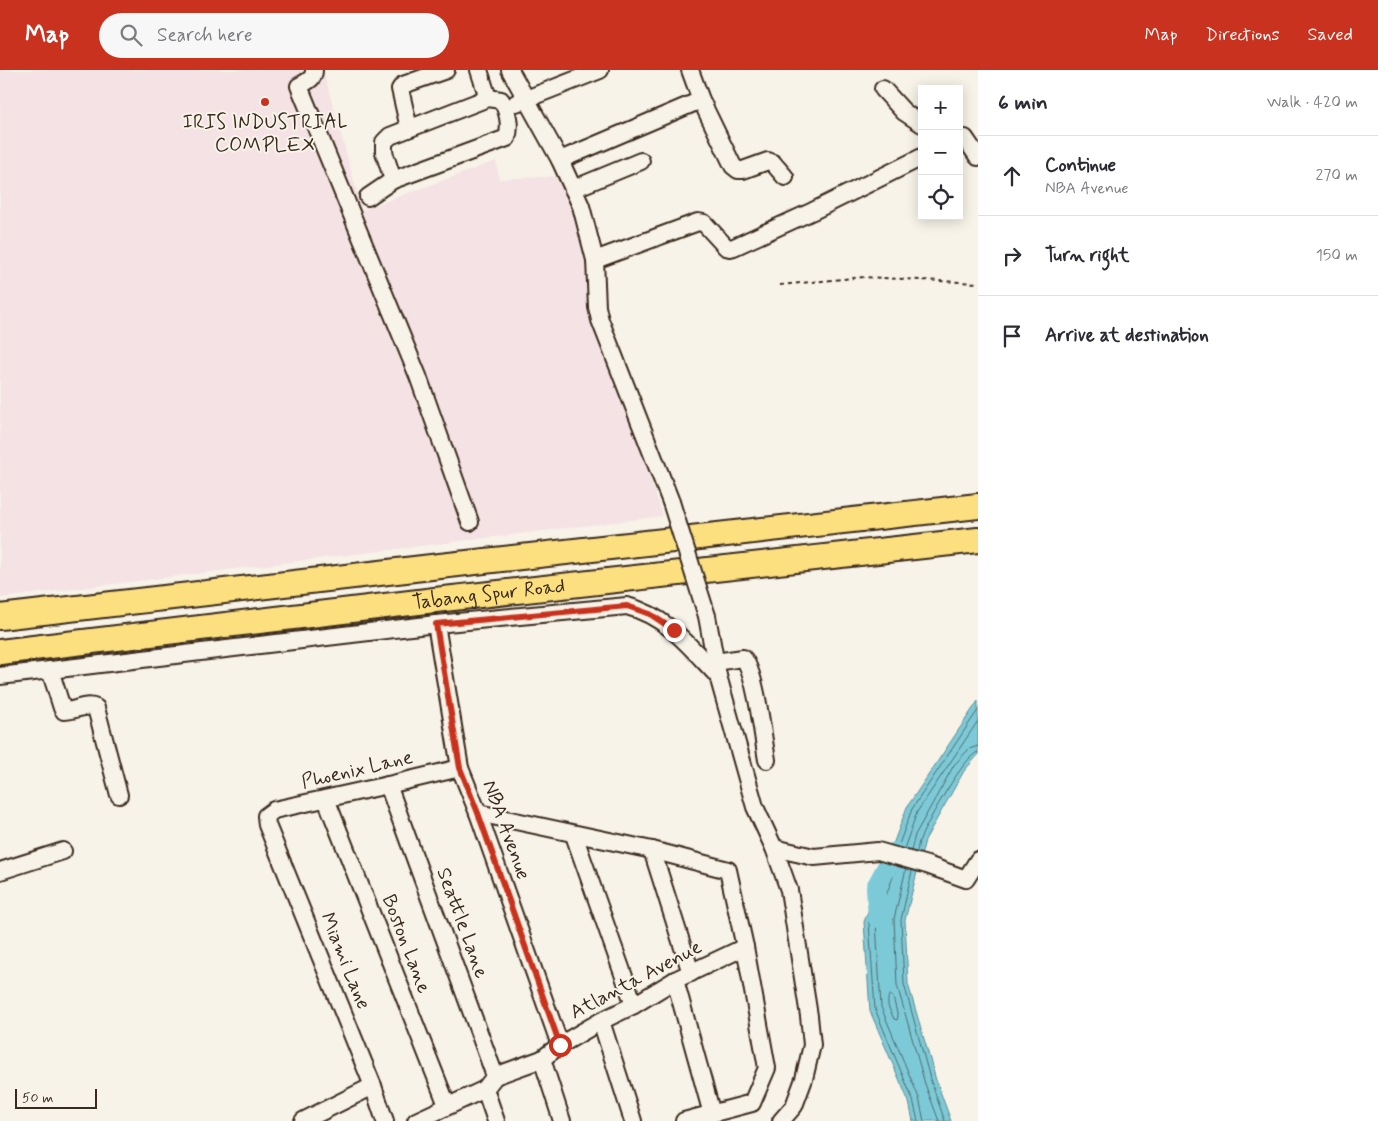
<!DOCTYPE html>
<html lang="en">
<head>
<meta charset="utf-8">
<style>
  body { margin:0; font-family:Mynerve,sans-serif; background:#f7f7f7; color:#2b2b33 }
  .controls { position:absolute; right:15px; top:15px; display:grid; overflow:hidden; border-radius:0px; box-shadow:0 2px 12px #0003 }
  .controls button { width:45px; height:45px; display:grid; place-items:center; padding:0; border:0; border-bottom:1px solid #e1e1e2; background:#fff; color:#2b2b33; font:25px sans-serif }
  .scale { position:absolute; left:15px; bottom:12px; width:82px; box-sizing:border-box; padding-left:5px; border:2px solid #3b2a1e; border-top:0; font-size:14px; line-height:18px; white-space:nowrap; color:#3b2a1e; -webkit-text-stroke:4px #f7f3e8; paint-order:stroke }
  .stop { position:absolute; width:15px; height:15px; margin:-11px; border:4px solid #c8321e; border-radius:50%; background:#fff }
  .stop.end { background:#c8321e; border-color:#fff; box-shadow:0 1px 5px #0008 }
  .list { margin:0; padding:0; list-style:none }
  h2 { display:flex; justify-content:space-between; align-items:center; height:65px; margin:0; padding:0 20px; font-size:21px }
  h2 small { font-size:16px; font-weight:400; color:#7c7c81 }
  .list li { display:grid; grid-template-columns:32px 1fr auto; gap:15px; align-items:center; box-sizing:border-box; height:80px; padding:0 20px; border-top:1px solid #e1e1e2 }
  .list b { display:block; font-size:19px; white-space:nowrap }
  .list p { margin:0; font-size:16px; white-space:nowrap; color:#7c7c81 }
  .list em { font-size:16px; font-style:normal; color:#7c7c81 }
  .icon { flex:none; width:28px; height:28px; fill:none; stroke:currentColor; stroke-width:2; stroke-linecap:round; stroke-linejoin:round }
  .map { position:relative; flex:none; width:978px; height:1051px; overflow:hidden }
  header { display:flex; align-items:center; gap:30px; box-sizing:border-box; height:70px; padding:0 25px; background:#c8321e; color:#fff }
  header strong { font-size:24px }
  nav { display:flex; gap:28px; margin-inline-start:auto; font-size:18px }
  .search { width:350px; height:45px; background:#f7f7f7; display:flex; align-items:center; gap:12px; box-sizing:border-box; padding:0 18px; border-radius:28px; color:#7c7c81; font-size:19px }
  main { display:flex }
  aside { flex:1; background:#fff }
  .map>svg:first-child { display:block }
  .built { fill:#f4e2e4 }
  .water { fill:#7bcad8; stroke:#618a8e }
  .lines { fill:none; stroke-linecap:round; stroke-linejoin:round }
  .shore { stroke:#556a68; stroke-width:1 }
  .river { stroke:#7bcad8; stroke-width:20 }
  .minor-casing { stroke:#3b2a1e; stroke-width:20 }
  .highway-casing { stroke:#3b2a1e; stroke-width:28 }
  .path { stroke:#3b2a1e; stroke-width:2; stroke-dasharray:4 4; stroke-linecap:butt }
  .minor { stroke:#f7f3e8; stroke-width:16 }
  .highway { stroke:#fce080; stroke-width:24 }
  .minor-bridge-casing { stroke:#3b2a1e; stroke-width:20; stroke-linecap:butt }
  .minor-bridge { stroke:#f7f3e8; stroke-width:16 }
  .route { stroke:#c8321e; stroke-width:6 }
  .poi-dot { fill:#c8321e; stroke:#f7f3e8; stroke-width:2 }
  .labels { text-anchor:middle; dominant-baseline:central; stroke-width:4; stroke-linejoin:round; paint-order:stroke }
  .poi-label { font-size:20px; fill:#3b2a1e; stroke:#f7f3e8 }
  .street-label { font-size:20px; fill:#3b2a1e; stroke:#f7f3e8 }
</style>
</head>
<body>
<header>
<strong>Map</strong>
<div class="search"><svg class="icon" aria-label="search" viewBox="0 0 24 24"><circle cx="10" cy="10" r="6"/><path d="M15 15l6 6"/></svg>Search here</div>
<nav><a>Map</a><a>Directions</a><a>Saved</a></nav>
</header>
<main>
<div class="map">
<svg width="978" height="1051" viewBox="0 0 978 1051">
  <rect width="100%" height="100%" fill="#f7f3e8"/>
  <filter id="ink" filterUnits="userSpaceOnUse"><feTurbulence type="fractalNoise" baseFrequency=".02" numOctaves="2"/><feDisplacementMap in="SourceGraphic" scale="10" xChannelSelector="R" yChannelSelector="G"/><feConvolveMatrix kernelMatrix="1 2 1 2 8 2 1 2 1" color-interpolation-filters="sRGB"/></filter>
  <g filter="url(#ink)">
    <path class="built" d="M 0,0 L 323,0 L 362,140 L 496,91 L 499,109 L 562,106 L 591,184 L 596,248 L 663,446 L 0,528 Z"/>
    <path class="water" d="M 978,631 L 978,685 L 964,701 L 925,770 L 905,850 L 908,914 L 936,1010 L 951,1051 L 913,1051 L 909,1032 L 870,941 L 864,852 L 907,737 Z"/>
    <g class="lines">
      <g class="shore">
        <path d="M 898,777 L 912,739 L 978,640"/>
        <path d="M 904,779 L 917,742 L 978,651"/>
        <path d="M 911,781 L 915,765 L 954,695 L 969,679 L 978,676"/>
        <path d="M 917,782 C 918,777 918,772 921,767 C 927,753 965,684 978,682"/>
        <path d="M 891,794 L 869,852 L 875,939 L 913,1030 L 918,1051"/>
        <path d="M 897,796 L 876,853 L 881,937 L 919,1028 L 924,1051"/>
        <path d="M 906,799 L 894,849 L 897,915 L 925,1014 L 939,1051"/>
        <path d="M 912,801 L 901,850 L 904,914 L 931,1012 L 945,1051"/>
        <path d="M 890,925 L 893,927 L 898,947 L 897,950 L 894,949 L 888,936 L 888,928 Z"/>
      </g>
      <path class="river" d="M 878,848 L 876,817 L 895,782"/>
      <defs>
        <g id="minor">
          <path d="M 314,0 C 314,10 307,11 299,16 L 418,306 L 470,452"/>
          <path d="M 479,0 L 488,28"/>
          <path d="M 510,0 L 560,90 L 581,136 L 595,190 L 597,237 L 600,250 L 671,432"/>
          <path d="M 690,0 L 701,30 L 733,96 L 738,100 L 743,100 L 768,91 L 773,93 L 785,107"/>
          <path d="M 883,19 L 904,42 L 922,54"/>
          <path d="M 516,33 L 600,0"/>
          <path d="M 409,58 L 400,19 L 403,15 L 446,0"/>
          <path d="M 959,70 L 965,68 L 978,87"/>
          <path d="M 560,90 L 701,30"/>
          <path d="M 573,119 L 641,91"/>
          <path d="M 368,127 L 393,110 L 507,68 C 511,56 508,40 501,30 L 488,28 L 390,66 L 384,72 L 384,82 L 393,110"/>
          <path d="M 595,190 L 698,152 L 704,153 L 726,177 L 730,178 L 734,177 L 813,141 L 922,87"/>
          <path d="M 707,546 L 718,606 L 755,737 L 774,778 L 789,820 L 809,946 L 812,975 L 804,1009 L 794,1036 L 781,1051"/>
          <path d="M 436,554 L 460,698 L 478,743 L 560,975"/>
          <path d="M 715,592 L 743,588 C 756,601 763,668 767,690"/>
          <path d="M 50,600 L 62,638 L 64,641 C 75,641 86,633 96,638 L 119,725"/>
          <path d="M 0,606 L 436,554 L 627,536 C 668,547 690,577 718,606"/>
          <path d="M 388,715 L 495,1006"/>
          <path d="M 326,729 L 447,1035"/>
          <path d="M 478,743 L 652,780 L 728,800 L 745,877 L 767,998 L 752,1033 L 684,1051"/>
          <path d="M 574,765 L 634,935"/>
          <path d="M 774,778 L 814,787 L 878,781 L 927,795 L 966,809 L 978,790"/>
          <path d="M 652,780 L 691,903"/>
          <path d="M 0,801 L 63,781"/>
          <path d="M 675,910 L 712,1044"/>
          <path d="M 601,951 L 633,1051"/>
          <path d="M 542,989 L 562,1051"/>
          <path d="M 485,1019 L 496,1051"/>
          <path d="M 303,1051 L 373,1016"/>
          <path d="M 385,1051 L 373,1016 L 267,755 L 266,746 L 274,740 L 388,715 L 460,698"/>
          <path d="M 416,1051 L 485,1019 L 495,1006 L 542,989 L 560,975 L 601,951 L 634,935 L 675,910 L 745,877"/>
        </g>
        <g id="highway">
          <path d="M 0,547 L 440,496 L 978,436"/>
          <path id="s1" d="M 0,582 L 435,530 L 978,470"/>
        </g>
      </defs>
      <use href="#minor" class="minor-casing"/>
      <use href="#highway" class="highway-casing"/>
      <path class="path" d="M 780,215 L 864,207 L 978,213"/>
      <use href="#minor" class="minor"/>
      <use href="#highway" class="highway"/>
      <defs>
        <path id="minor-bridge" d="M 671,432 L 707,546"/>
      </defs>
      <use href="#minor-bridge" class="minor-bridge-casing"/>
      <use href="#minor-bridge" class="minor-bridge"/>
    </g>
  </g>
  <g class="lines" filter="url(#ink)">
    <path class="route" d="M 560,975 L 478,743 L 460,698 L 436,554 L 627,536 L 650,544 L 674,560"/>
  </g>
  <circle class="poi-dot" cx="265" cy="32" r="5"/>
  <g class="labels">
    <g class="poi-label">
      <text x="265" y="52">IRIS INDUSTRIAL<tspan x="265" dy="23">COMPLEX</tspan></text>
    </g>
    <g class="street-label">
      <text stroke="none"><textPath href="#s1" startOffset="492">Tabang Spur Road</textPath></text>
      <text transform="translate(357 700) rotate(-13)">Phoenix Lane</text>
      <text transform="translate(506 760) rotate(70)">NBA Avenue</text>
      <text transform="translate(462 853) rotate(70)">Seattle Lane</text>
      <text transform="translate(406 874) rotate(69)">Boston Lane</text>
      <text transform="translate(345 891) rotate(68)">Miami Lane</text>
      <text transform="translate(636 910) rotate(-28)">Atlanta Avenue</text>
    </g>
  </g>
</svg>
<div class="controls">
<button>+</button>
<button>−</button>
<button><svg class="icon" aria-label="locate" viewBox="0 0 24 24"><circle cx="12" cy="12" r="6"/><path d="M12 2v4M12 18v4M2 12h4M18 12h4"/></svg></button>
</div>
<div class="scale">50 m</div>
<div class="stop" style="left:560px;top:975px"></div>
<div class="stop end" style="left:674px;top:560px"></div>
</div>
<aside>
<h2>6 min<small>Walk · 420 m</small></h2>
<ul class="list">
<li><svg class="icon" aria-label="ahead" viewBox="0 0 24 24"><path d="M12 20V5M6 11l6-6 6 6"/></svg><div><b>Continue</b><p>NBA Avenue</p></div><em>270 m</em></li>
<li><svg class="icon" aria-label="right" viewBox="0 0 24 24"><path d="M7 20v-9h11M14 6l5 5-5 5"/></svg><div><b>Turn right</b></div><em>150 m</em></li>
<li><svg class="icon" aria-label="arrive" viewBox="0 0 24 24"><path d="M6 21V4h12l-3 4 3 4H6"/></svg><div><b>Arrive at destination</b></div></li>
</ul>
</aside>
</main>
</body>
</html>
